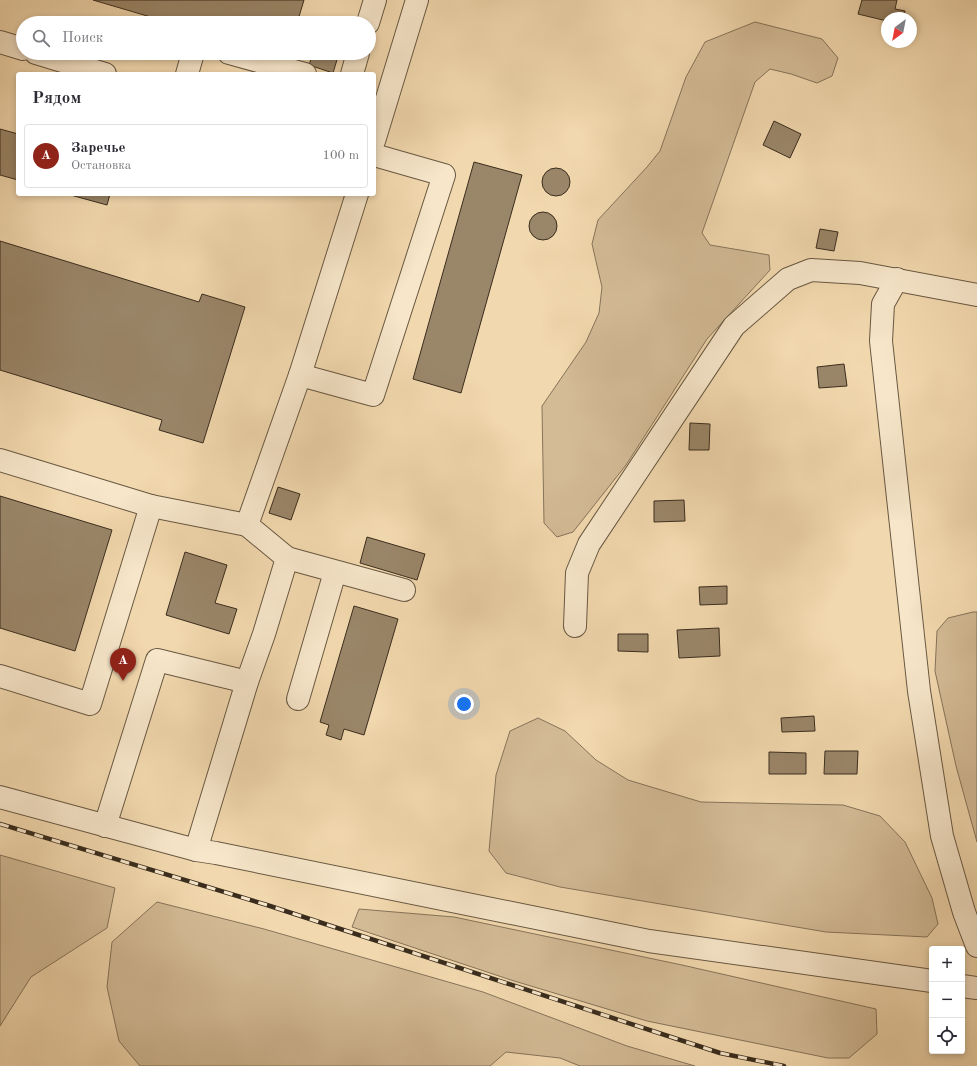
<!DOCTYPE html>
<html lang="ru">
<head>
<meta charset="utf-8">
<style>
  body { margin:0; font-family:"Old Standard TT",serif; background:#f2f2f3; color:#2b2b33 }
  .controls { position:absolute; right:12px; bottom:12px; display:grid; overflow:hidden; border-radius:4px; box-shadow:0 2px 6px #0003 }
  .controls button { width:36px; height:36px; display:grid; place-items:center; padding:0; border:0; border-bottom:1px solid #e1e1e2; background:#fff; color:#2b2b33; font:20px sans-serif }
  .compass { position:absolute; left:881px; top:12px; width:36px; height:36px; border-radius:50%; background:#fff; box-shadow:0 2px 6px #0003; rotate:212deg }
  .you { position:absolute; left:464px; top:704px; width:14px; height:14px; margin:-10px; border:3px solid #fff; border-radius:50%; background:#1a73e8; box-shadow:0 0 0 6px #1a73e833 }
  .badge { display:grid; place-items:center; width:26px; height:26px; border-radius:50%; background:#8f2418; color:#fff; font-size:13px; font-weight:700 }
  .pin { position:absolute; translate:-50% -33px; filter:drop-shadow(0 1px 2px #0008) }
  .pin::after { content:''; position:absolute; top:21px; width:14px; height:12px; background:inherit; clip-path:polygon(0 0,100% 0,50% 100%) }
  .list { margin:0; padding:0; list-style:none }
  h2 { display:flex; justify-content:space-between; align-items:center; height:52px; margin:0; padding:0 16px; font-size:17px }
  h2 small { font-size:13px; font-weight:400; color:#7c7c81 }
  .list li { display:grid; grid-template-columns:26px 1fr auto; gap:12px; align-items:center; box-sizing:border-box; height:64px; margin:0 8px 8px; padding:0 8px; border:1px solid #e1e1e2; border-radius:4px }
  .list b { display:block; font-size:15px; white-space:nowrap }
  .list p { margin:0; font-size:13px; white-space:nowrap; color:#7c7c81 }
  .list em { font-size:13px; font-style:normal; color:#7c7c81 }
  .icon { flex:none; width:22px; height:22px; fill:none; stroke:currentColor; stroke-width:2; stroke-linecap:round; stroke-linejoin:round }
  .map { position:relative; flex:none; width:977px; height:1066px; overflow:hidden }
  .search { position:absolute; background:#fff; box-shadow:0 2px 6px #0003; left:16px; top:16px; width:360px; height:44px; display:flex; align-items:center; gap:10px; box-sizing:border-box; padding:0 14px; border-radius:22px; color:#7c7c81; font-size:15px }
  .panel { position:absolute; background:#fff; box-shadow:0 2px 6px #0003; left:16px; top:72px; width:360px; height:124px; border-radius:4px }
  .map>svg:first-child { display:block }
  .green { fill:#d3bb96; stroke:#86745a }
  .building { fill:#9a8669; stroke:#3a2d1e }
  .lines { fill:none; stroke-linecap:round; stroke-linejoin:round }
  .minor-casing { stroke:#685842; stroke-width:24 }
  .minor { stroke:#f7e6ca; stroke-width:22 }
  .rail-casing { stroke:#3a2d1e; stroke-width:4.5 }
  .rail { stroke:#f7e6ca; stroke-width:3; stroke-dasharray:9; stroke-linecap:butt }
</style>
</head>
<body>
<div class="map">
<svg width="977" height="1066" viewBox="0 0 977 1066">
  <rect width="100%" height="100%" fill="#f2d8ae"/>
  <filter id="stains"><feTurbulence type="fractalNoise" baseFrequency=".005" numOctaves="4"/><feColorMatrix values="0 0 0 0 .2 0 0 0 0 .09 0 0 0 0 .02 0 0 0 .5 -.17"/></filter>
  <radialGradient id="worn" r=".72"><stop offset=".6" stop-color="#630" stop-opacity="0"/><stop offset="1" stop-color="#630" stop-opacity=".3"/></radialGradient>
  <g class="green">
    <path d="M 755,22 L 822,39 L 838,58 L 832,76 L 817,83 L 791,74 L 770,69 L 755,82 L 702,233 L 710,245 L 769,255 L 770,270 L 707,339 L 626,465 L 573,532 L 557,537 L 544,523 L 542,406 L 586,342 L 599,313 L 602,287 L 592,244 L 598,220 L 647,167 L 660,151 L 686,77 L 705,42 Z"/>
    <path d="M 973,612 L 977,612 L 977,842 L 956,766 L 935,671 L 937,631 L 948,618 Z"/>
    <path d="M 538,718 L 565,731 L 596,760 L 628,780 L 701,802 L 843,805 L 880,816 L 905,842 L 932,898 L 938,924 L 927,937 L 826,932 L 560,887 L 506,873 L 489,851 L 496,775 L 510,731 Z"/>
    <path d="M 0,855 L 115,888 L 107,928 L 31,977 L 0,1026 Z"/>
    <path d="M 157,902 L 264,929 L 483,992 L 627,1046 L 695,1066 L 580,1066 L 560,1058 L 506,1052 L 490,1066 L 140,1066 L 119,1041 L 107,987 L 112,942 Z"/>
    <path d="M 359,909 L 454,917 L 682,965 L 876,1009 L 877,1034 L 849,1058 L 828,1058 L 647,1021 L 511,980 L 352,927 Z"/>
  </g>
  <g class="building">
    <path d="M 93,0 L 304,0 L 297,23 L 171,23 Z"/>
    <path d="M 862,0 L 897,0 L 895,9 L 905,11 L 904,18 L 887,18 L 887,21 L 858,14 Z"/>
    <path d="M 323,20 L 334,23 L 322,23 Z"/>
    <path d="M 271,53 L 288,53 L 287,58 Z"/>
    <path d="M 313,53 L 339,53 L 333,73 L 309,65 Z"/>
    <path d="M 774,121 L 801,134 L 790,158 L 763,145 Z"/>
    <path d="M 0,129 L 18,134 L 18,180 L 0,175 Z"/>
    <path d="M 474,162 L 522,175 L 461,393 L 413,379 Z"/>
    <circle cx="556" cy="182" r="14"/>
    <path d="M 67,194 L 110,194 L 107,205 Z"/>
    <circle cx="543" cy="226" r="14"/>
    <path d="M 820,229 L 838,232 L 834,251 L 816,248 Z"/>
    <path d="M 0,241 L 199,302 L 202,294 L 245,307 L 203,443 L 159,430 L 162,420 L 0,370 Z"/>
    <path d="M 844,364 L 847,386 L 819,388 L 817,367 Z"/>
    <path d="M 690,423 L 710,424 L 709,450 L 689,450 Z"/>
    <path d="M 278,487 L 300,494 L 291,520 L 269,513 Z"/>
    <path d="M 0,496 L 112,530 L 75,651 L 0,628 Z"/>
    <path d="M 684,500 L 685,521 L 654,522 L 654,501 Z"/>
    <path d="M 367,537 L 425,554 L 417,580 L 360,563 Z"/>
    <path d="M 185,552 L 227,565 L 215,603 L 237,609 L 229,634 L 166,615 Z"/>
    <path d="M 727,586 L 727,604 L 700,605 L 699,587 Z"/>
    <path d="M 354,606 L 398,619 L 364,735 L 344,729 L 341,740 L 326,735 L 329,725 L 320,722 Z"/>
    <path d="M 719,628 L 720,656 L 679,658 L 677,630 Z"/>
    <path d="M 618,634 L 648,634 L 648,652 L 618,651 Z"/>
    <path d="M 814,716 L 815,731 L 782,732 L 781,718 Z"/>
    <path d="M 825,751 L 858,751 L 857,774 L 824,774 Z"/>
    <path d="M 769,752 L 806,753 L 806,774 L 769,774 Z"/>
  </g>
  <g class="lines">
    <defs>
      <g id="minor">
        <path d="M 368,23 L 375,0"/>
        <path d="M 0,42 L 23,49"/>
        <path d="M 36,53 L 105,74"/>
        <path d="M 229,53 L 305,74"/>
        <path d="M 187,74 L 193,53"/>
        <path d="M 352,74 L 358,53"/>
        <path d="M 374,141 L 417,0"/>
        <path d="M 897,279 L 883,304 L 881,341 L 919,691 L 942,836 L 964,912 L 977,946"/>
        <path d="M 300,375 L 373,395 L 444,175 L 374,155"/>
        <path d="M 0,460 L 151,506 L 247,525"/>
        <path d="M 287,558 L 404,590"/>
        <path d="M 575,626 L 577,573 L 589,544 L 734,326 L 788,279 L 811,270 L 860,273 L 977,295"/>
        <path d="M 0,676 L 90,704 L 151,506"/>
        <path d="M 298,699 L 335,572"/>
        <path d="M 0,797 L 196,850 L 216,853 L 649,941 L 932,981"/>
        <path d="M 105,826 L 157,660 L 247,682"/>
        <path d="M 196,850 L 247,682 L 264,634 L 287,558 L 247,525 L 300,375 L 357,194"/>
        <path d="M 962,986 L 977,988"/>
      </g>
    </defs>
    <use href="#minor" class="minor-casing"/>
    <use href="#minor" class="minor"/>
    <defs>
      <path id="rail" d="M 0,824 L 267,905 L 720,1053 L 784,1066"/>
    </defs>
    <use href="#rail" class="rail-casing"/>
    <use href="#rail" class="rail"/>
  </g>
  <rect width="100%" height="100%" filter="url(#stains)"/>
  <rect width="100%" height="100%" fill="url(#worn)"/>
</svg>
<div class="controls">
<button>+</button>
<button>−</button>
<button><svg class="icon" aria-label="locate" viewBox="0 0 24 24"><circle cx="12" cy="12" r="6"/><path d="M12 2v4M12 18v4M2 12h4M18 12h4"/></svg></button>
</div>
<svg class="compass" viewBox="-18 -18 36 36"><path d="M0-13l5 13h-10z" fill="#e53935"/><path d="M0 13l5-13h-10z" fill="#7c7c81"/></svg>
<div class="you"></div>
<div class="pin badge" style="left:123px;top:681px">A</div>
<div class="search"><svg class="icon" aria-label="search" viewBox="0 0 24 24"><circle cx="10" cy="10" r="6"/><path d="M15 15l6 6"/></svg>Поиск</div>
<section class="panel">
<h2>Рядом<small></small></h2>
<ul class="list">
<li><span class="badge">A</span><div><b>Заречье</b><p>Остановка</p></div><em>100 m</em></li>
</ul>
</section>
</div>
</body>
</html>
